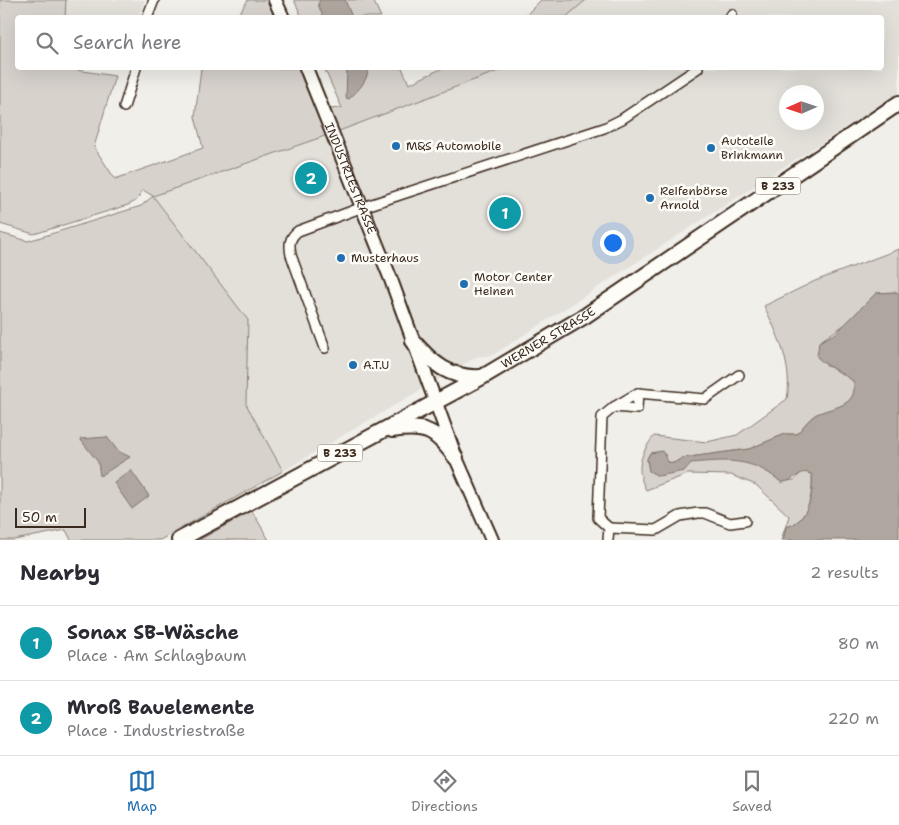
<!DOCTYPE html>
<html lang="en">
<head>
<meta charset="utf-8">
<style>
  body { margin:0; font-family:"Shantell Sans",sans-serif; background:#f2f2f3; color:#2b2b33 }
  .compass { position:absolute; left:779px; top:85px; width:45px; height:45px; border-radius:50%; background:#fff; box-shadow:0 5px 20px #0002; rotate:267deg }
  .scale { position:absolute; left:15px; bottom:12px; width:71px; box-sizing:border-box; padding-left:5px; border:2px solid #3b2a1e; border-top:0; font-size:14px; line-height:18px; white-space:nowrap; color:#3b2a1e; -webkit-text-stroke:4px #fdfcf7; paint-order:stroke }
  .you { position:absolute; left:612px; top:242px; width:18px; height:18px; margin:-12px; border:4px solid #fff; border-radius:50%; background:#1a73e8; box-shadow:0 0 0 8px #1a73e833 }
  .badge { display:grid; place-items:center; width:32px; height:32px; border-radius:50%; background:#1f6fb2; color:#fff; font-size:16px; font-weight:700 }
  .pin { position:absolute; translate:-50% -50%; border:2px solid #fff; box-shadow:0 1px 5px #0006 }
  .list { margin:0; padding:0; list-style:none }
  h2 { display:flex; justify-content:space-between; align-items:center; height:65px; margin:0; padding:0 20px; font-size:21px }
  h2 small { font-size:16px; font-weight:400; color:#7c7c81 }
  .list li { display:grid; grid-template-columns:32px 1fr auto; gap:15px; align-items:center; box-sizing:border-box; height:75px; padding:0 20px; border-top:1px solid #e1e1e2 }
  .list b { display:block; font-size:19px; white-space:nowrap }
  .list p { margin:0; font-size:16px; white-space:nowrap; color:#7c7c81 }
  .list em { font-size:16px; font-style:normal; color:#7c7c81 }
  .icon { flex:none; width:28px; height:28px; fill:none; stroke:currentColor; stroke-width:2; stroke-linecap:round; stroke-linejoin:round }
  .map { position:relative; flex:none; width:899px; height:540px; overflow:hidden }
  .search { position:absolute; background:#fff; box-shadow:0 5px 20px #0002; left:15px; right:15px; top:15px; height:55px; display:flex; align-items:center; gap:12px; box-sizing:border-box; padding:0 18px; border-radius:5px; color:#7c7c81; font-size:19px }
  .sheet { height:215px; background:#fff }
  nav { display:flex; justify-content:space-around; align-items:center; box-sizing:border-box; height:70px; border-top:1px solid #e1e1e2; background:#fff; font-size:14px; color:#7c7c81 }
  nav a { display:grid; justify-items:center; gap:2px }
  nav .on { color:#1f6fb2 }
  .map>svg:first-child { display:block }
  .built { fill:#e3e0da; fill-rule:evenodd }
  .green { fill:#d7d2cc; stroke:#897e75 }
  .water { fill:#aea69f; stroke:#80746b }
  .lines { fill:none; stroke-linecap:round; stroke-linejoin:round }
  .street-casing { stroke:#3b2a1e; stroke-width:12 }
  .secondary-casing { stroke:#3b2a1e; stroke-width:16 }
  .primary-casing { stroke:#3b2a1e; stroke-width:18 }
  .street { stroke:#fdfcf7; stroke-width:9 }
  .secondary { stroke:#fdfcf7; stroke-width:12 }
  .primary { stroke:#fdfcf7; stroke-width:14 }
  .poi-dot { fill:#1f6fb2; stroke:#fdfcf7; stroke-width:2 }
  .labels { text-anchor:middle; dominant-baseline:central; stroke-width:5; stroke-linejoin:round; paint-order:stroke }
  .shield { fill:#fdfcf7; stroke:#75695f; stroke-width:1 }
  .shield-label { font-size:11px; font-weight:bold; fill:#3b2a1e }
  .poi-label { font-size:12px; fill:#3b2a1e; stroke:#fdfcf7; text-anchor:start }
  .street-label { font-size:12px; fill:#3b2a1e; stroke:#fdfcf7 }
</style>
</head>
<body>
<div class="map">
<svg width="899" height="540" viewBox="0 0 899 540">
  <rect width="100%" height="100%" fill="#f1efea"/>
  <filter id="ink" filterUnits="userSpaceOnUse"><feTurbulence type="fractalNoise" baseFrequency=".02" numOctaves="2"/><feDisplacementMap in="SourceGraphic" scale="10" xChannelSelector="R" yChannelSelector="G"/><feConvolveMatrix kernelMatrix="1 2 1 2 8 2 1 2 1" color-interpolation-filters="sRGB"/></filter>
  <g filter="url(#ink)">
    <g class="built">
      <path d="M 66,0 L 145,0 L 138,17 L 65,17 Z"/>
      <path d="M 586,0 L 899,0 L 899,93 L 493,355 L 476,357 L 283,471 L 246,404 L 248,320 L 153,196 L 339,131 L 506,68 L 882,68 L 882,18 L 566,17 ZM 786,92 L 816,92 L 816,122 L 786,122 Z"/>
    </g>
    <g class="green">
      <path d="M 0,0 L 66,0 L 65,17 L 18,18 L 18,68 L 64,68 L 115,76 L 94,147 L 115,179 L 203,148 L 195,117 L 201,68 L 309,68 L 328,109 L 342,108 L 324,68 L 402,68 L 409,84 L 443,68 L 506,68 L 339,131 L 153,196 L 248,320 L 246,404 L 283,471 L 160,540 L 71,540 L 66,530 L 14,540 L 0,540 L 0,233 L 28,241 L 141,206 L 153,196 L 143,190 L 136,201 L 128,205 L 34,234 L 0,224 Z"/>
      <path d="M 248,0 L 278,0 L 286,18 L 236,18 Z"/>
      <path d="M 294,0 L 373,0 L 381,17 L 302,17 Z"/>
      <path d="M 541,0 L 586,0 L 566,17 L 524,17 Z"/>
      <path d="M 899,249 L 899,294 L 896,292 L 876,293 L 847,323 L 819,342 L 826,366 L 839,370 L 854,382 C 857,407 836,406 817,414 C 810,417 802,428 797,434 L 785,434 L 749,449 L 682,458 L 674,463 L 668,462 L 665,454 L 650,453 L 647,459 L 649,471 C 679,465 717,454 748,463 C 761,466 771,474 781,482 L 794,480 L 803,471 L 812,475 C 813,495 808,522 786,527 L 783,540 L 781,540 L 789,516 L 756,485 L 731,475 L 688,474 L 646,490 C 635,469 640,454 654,436 L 707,442 L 737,435 L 787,399 C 793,367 778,334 764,306 L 815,281 Z"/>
      <path d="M 252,511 L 269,540 L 199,540 Z"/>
    </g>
    <g class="water">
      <path d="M 320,0 L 345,0 L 352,17 L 323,17 L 318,4 Z"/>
      <path d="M 347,68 L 369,68 C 367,81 359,90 349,99 L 346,98 Z"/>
      <path d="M 896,292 L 899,294 L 899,540 L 783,540 L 786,527 C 808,522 814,495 812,475 C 802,466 793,483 781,482 C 751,457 728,460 691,463 L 684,471 L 658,476 L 649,471 L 647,459 L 650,453 L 662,451 L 668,462 L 674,463 L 682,458 L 749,449 L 785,434 L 797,434 C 803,428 810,417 817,414 C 835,406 857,407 854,382 C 842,372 828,368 817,357 L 819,342 L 836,333 L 876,293 Z"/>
      <path d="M 107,437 L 118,451 L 130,457 L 100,476 L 98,462 L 80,439 Z"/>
      <path d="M 131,470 L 149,496 L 132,509 L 114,483 Z"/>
    </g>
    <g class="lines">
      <defs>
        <g id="street">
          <path d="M 147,18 L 154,0"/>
          <path d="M 730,18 L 732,14"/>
          <path d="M 124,107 L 136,68"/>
          <path d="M 325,348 L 291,255 C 289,245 289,238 298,231 L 363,207 L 604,128 L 622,119 L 698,68"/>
          <path d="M 614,407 L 637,409 L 638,393"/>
          <path d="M 609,528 L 598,518 L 602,417 L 614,407 L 638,393 L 705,399 L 739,375"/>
          <path d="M 609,528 L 656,530 L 680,516 L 698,513 L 705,513 L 730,523 L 745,521"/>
          <path d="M 608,540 L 609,528"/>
        </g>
        <g id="secondary">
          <path d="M 275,0 L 283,18"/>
          <path id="s1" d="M 306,68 L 390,277 L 456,458 L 492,540"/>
        </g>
        <g id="primary">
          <path d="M 413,341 C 432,363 450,379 481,377"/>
          <path d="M 392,430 C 428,425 435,431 456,458"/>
          <path id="s2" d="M 179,540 L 484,376 L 585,316 L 899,103"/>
        </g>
      </defs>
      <use href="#street" class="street-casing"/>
      <use href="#secondary" class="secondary-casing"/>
      <use href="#primary" class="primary-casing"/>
      <use href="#street" class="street"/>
      <use href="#secondary" class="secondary"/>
      <use href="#primary" class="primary"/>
    </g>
  </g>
  <g class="poi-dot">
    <circle cx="396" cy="146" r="5"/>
    <circle cx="711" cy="148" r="5"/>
    <circle cx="650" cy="198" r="5"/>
    <circle cx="341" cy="258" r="5"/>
    <circle cx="464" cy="284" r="5"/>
    <circle cx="353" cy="365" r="5"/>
  </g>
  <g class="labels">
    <g class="shield">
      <rect x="755.5" y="177.5" width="45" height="17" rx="4"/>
      <rect x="317.5" y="444.5" width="45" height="17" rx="4"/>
    </g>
    <g class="shield-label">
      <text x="778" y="186">B 233</text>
      <text x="340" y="453">B 233</text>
    </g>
    <g class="poi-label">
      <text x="721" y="141">Autoteile<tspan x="721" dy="14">Brinkmann</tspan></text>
      <text x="406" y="146">M&amp;S Automobile</text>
      <text x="660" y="191">Reifenbörse<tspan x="660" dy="14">Arnold</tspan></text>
      <text x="351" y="258">Musterhaus</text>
      <text x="474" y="277">Motor Center<tspan x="474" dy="14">Heinen</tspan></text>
      <text x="363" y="365">A.T.U</text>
    </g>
    <g class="street-label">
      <text stroke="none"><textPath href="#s1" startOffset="119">INDUSTRIESTRASSE</textPath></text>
      <text stroke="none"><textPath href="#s2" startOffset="421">WERNER STRASSE</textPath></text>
    </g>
  </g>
</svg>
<svg class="compass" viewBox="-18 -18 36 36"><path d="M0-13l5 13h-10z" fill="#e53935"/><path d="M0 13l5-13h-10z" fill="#7c7c81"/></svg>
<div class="scale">50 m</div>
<div class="you"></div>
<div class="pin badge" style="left:505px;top:213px;background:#0f9aa8">1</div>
<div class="pin badge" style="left:311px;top:178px;background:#0f9aa8">2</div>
<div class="search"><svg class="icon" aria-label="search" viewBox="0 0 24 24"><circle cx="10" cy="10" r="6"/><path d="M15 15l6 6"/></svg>Search here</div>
</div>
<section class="sheet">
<h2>Nearby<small>2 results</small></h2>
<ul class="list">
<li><span class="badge" style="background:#0f9aa8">1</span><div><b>Sonax SB-Wäsche</b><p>Place · Am Schlagbaum</p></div><em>80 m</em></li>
<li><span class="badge" style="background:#0f9aa8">2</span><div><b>Mroß Bauelemente</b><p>Place · Industriestraße</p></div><em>220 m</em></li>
</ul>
</section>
<nav>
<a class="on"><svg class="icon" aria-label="map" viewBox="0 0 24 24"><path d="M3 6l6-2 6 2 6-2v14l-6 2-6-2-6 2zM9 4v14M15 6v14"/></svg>Map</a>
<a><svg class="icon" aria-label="directions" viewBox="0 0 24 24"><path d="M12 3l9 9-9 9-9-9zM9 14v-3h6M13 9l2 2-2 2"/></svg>Directions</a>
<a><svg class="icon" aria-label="saved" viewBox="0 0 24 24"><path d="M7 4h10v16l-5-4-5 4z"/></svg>Saved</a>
</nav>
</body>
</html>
